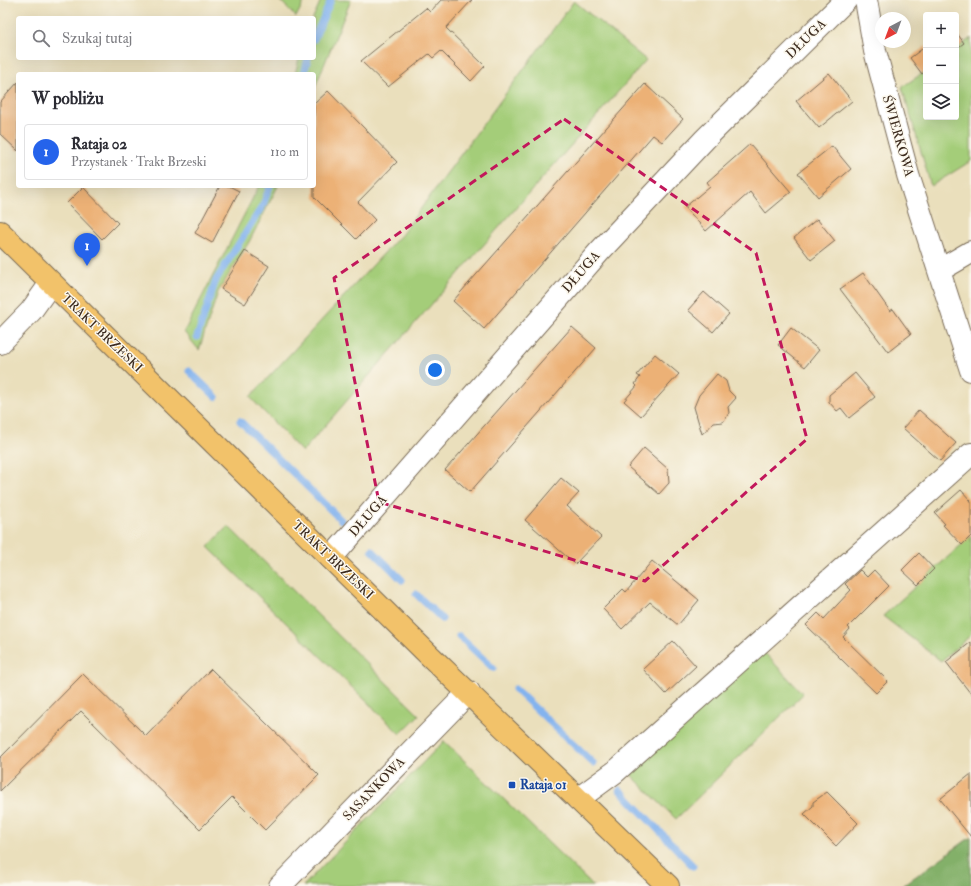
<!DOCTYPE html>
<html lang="pl">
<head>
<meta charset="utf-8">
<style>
  body { margin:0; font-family:"IM FELL Double Pica",serif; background:#f2f2f3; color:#2b2b33 }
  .controls { position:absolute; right:12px; top:12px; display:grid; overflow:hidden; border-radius:4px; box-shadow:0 4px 16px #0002 }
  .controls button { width:36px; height:36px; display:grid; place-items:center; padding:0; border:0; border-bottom:1px solid #e1e1e2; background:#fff; color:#2b2b33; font:20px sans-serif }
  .compass { position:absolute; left:875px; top:12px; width:36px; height:36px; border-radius:50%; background:#fff; box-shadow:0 4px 16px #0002; rotate:221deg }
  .you { position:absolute; left:435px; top:370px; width:14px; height:14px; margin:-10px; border:3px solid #fff; border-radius:50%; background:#1a73e8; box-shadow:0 0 0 6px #1a73e833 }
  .badge { display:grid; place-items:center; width:26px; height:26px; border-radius:50%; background:#2563eb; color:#fff; font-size:13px; font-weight:700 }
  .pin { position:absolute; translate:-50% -33px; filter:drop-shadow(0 1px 2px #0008) }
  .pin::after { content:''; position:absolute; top:21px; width:14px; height:12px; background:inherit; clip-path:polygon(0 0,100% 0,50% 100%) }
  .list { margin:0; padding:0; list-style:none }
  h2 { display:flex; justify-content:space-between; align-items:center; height:52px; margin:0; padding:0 16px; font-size:17px }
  h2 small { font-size:13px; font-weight:400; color:#7c7c81 }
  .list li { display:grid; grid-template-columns:26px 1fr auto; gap:12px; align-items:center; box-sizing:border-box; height:56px; margin:0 8px 8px; padding:0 8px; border:1px solid #e1e1e2; border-radius:4px }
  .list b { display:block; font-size:15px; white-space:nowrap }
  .list p { margin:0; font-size:13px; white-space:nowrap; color:#7c7c81 }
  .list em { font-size:13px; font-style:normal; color:#7c7c81 }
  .icon { flex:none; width:22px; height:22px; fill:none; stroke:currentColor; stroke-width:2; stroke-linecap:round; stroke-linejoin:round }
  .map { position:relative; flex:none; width:971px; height:886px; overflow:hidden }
  .search { position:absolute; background:#fff; box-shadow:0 4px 16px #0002; left:16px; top:16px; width:300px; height:44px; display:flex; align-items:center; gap:10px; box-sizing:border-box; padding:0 14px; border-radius:4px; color:#7c7c81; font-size:15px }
  .panel { position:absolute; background:#fff; box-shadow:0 4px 16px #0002; left:16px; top:72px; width:300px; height:116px; border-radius:4px }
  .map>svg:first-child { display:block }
  .green { fill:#a4cd79; stroke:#707c4c }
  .forest { fill:#83b069; stroke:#5f6d44 }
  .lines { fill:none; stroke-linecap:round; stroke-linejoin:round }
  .stream { stroke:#83b3ee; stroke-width:7 }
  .building { fill:#ecb176 }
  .minor-casing { stroke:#786955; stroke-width:24 }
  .major-casing { stroke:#786955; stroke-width:24 }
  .minor { stroke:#fff; stroke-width:22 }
  .major { stroke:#f2c26a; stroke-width:22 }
  .marked { fill:none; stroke:#c2185b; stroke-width:3; stroke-dasharray:8 5; stroke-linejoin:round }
  .transit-dot { fill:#1a4fb4; stroke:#fbf7ec; stroke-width:1.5 }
  .labels { text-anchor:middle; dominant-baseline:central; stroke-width:3; stroke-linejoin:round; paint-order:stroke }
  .street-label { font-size:13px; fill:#3b2a1e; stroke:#fbf7ec }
  .transit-label { font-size:13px; font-weight:bold; fill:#164399; stroke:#fbf7ec; text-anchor:start }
</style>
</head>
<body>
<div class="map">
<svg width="971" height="886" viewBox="0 0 971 886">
  <rect width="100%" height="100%" fill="#fbf7ec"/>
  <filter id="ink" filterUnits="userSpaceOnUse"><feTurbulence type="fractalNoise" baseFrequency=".025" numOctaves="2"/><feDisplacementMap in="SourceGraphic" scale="8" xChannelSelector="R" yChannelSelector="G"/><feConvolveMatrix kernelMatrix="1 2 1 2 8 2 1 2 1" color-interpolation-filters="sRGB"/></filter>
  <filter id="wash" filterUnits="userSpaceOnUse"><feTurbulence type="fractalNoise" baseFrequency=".012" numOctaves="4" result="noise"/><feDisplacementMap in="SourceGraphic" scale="16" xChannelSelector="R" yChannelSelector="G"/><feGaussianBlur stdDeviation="0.9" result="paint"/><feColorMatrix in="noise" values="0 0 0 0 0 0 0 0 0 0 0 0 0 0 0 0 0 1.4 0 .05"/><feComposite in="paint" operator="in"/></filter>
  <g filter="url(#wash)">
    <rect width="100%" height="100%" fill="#eadfbc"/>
    <g class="green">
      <path d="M 280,0 L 305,0 L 296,17 Z"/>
      <path d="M 321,0 L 351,0 L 314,89 L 314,74 L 295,74 L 299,58 L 314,58 L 313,18 Z"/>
      <path d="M 574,1 L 646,60 L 302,452 L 250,397 L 402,234 Z"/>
      <path d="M 971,38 L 971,161 L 931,186 L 902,87 L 926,71 L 926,117 L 956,117 L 956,49 Z"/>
      <path d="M 259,186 L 278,186 L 249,242 L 218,292 L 199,350 L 184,332 Z"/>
      <path d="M 228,526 L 419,715 L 400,734 L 208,547 Z"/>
      <path d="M 971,536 L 971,635 L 941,661 L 883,616 Z"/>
      <path d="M 762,650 L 803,694 L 676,819 L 626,770 Z"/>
      <path d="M 444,741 L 593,886 L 303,886 Z"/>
    </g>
    <path class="forest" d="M 971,837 L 971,886 L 902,886 Z"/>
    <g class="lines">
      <g class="stream">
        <path d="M 314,39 L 331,0"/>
        <path d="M 304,74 L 308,58"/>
        <path d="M 197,337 L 216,280 L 263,205 L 270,186"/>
        <path d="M 189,371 L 216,397"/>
        <path d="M 240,421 L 341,520"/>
        <path d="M 372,550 L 402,580"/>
        <path d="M 416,594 L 442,619"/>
        <path d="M 459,636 L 493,668"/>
        <path d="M 515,689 L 593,763"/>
        <path d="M 620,790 L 693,866"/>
      </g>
    </g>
    <g id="blocks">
      <g class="building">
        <path d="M 441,0 L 472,0 L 446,28 L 485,66 L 471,81 L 441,51 L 433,58 L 429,54 L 388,87 L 361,61 L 426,8 L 430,12 Z"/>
        <path d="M 956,32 L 964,43 L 956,49 Z"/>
        <path d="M 926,46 L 926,71 L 922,74 L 910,58 Z"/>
        <path d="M 829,73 L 852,101 L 819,128 L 796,101 Z"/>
        <path d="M 18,82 L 18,151 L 0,134 L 0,102 Z"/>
        <path d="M 645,84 L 683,119 L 662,142 L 653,135 L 484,329 L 453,301 Z"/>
        <path d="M 328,91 L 397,162 L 358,202 L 375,220 L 356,239 L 314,197 L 314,104 Z"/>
        <path d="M 750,144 L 791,192 L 766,213 L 750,192 L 706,231 L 685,207 L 710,186 L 707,182 Z"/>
        <path d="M 832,146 L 851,169 L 818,197 L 798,173 Z"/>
        <path d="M 220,186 L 229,186 L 239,191 L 212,243 L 195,233 Z"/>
        <path d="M 83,187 L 118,223 L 102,239 L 67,203 Z"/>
        <path d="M 817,219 L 835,241 L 811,260 L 794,238 Z"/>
        <path d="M 245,251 L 269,266 L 245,304 L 221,289 Z"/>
        <path d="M 863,273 L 890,311 L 893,309 L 911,334 L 888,352 L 840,289 Z"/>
        <path d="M 704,292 L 729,314 L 713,332 L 688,310 Z"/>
        <path d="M 572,327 L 596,348 L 470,492 L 445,470 Z"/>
        <path d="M 791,328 L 819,350 L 805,367 L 778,345 Z"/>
        <path d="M 655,354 L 679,374 L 641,416 L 624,401 L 637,386 L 635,384 L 640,377 L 637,375 Z"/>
        <path d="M 855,373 L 875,397 L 849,418 L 841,408 L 837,411 L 829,402 L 829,395 Z"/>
        <path d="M 717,374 L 726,381 L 729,391 L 736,398 L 728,407 L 729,413 L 723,422 L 714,423 L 702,434 L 694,407 L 699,395 Z"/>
        <path d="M 919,410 L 956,443 L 940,461 L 903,428 Z"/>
        <path d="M 644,448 L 668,469 L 669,483 L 659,494 L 628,467 Z"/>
        <path d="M 561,478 L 579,493 L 567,506 L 601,537 L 575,564 L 525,520 Z"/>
        <path d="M 961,490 L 971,501 L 971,536 L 962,545 L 943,525 L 945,524 L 935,513 Z"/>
        <path d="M 919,553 L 934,569 L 918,585 L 902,570 Z"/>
        <path d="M 652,561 L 699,600 L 678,625 L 650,602 L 622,629 L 603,609 L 623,589 L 626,592 Z"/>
        <path d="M 860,570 L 867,577 L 874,570 L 889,586 L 848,627 L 850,629 L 843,637 L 888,681 L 876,693 L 806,625 L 818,613 L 824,619 L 851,590 L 845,584 Z"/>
        <path d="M 673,641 L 696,666 L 666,694 L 643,669 Z"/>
        <path d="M 971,642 L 971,694 L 946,662 Z"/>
        <path d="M 211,669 L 319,775 L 265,830 L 232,797 L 200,829 L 81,711 L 0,791 L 0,758 L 83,674 L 146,736 Z"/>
        <path d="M 971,774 L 971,837 L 940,799 Z"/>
        <path d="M 827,792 L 858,823 L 836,846 L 804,814 L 813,806 L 813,802 Z"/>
      </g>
    </g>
  </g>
  <g filter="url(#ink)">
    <use href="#blocks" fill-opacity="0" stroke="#786955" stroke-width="1"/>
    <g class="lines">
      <defs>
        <g id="minor">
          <path d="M 866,0 L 875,51 L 908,175 L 971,370"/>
          <path d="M 940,270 L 971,252"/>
          <path d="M 0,343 L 31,311 L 51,283"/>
          <path d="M 331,558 L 599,252 L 705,139 L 846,0"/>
          <path d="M 578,799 L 615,772 L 971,454"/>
          <path d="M 280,886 L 469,692"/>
        </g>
        <path id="major" d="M 0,232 L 429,655 L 668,886"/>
      </defs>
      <use href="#minor" class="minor-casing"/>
      <use href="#major" class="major-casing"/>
      <use href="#minor" class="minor"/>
      <use href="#major" class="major"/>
    </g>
  </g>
  <path class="marked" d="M 564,119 L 756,253 L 807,439 L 645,581 L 379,502 L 334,278 Z"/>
  <rect class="transit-dot" x="508" y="781" width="8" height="8" rx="2"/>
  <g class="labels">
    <g class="street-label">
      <text transform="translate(806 39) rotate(-44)">DŁUGA</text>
      <text transform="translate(898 136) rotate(74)">ŚWIERKOWA</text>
      <text transform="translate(581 272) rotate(-49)">DŁUGA</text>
      <text transform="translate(102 333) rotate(44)">TRAKT BRZESKI</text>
      <text transform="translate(368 516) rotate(-49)">DŁUGA</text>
      <text transform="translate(333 560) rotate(44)">TRAKT BRZESKI</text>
      <text transform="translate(374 789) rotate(-46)">SASANKOWA</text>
    </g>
    <g class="transit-label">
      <text x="520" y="785">Rataja 01</text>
    </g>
  </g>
</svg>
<div class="controls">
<button>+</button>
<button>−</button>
<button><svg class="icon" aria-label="layers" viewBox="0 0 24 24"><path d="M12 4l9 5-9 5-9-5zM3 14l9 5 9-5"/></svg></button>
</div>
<svg class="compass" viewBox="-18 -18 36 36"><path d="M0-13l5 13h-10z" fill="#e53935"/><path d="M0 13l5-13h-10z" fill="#7c7c81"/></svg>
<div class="you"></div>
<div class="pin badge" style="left:87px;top:266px">1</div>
<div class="search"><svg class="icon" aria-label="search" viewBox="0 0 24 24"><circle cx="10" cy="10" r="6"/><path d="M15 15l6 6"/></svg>Szukaj tutaj</div>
<section class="panel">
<h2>W pobliżu<small></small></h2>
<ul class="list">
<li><span class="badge">1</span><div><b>Rataja 02</b><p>Przystanek · Trakt Brzeski</p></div><em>110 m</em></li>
</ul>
</section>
</div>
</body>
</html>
